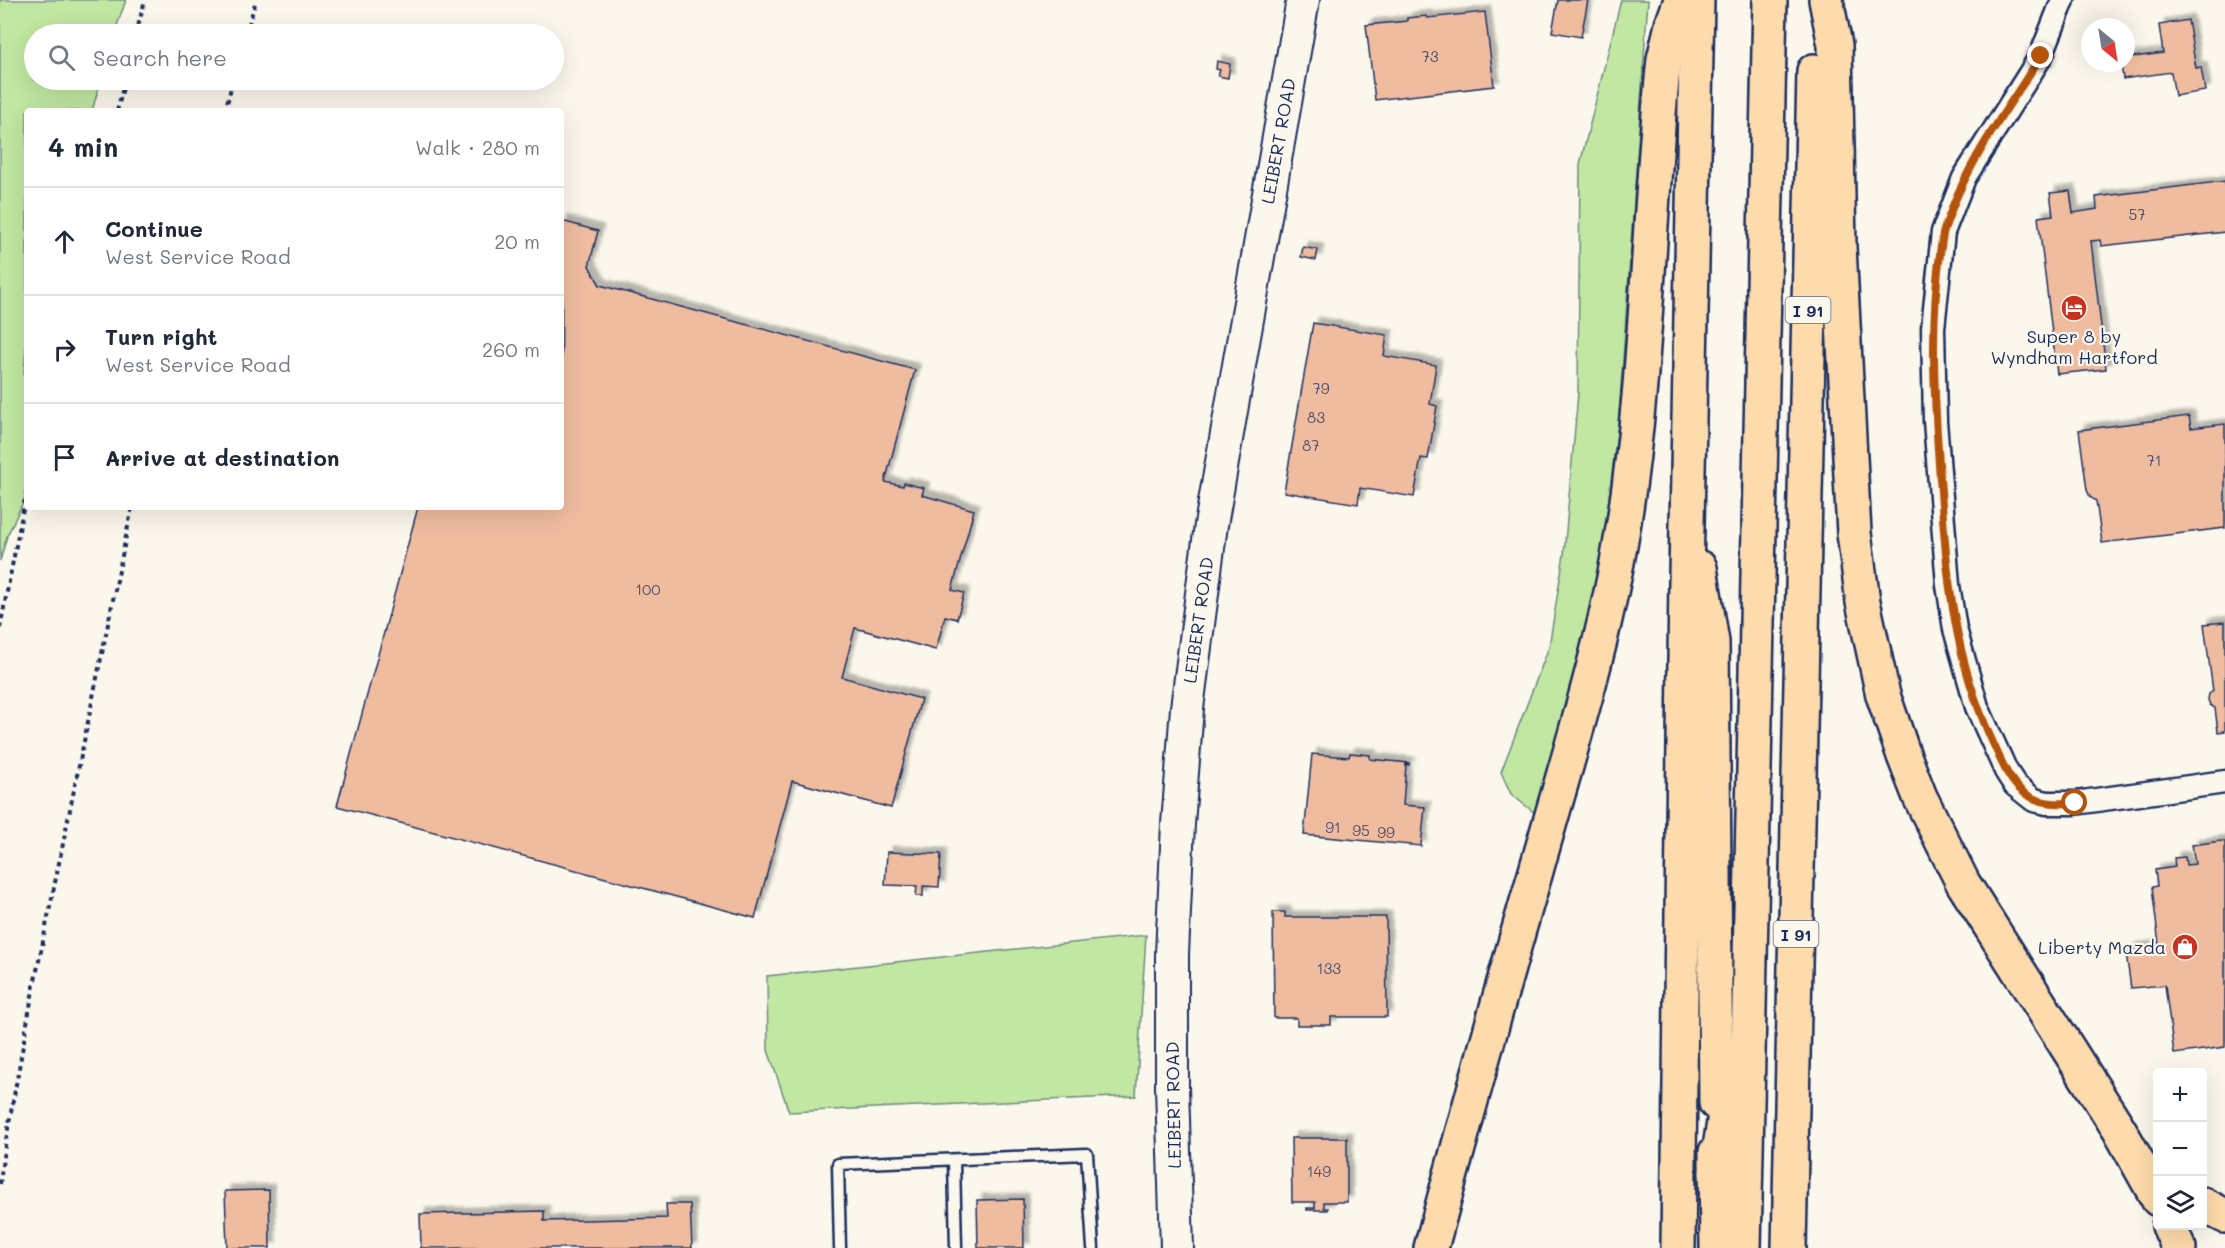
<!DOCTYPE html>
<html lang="en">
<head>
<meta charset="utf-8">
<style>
  body { margin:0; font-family:Mali,sans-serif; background:#f6f6f7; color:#1f2937 }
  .controls { position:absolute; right:18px; bottom:18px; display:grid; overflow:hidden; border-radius:6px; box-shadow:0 6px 24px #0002 }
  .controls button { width:54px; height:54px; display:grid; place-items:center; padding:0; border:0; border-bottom:2px solid #e0e1e3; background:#fff; color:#1f2937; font:30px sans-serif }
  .compass { position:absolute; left:2081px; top:18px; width:54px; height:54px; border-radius:50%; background:#fff; box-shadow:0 6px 24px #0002; rotate:150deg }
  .stop { position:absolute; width:18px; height:18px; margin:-14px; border:4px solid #b45309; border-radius:50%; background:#fff }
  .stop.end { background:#b45309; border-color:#fff; box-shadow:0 2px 6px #0008 }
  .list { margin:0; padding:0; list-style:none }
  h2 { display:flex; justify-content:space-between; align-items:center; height:78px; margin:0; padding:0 24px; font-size:26px }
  h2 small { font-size:20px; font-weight:400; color:#747a83 }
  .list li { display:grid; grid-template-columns:39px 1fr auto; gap:18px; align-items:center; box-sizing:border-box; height:108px; padding:0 24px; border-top:2px solid #e0e1e3 }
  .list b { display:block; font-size:22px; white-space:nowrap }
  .list p { margin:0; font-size:20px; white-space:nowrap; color:#747a83 }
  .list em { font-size:20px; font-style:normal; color:#747a83 }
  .icon { flex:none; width:33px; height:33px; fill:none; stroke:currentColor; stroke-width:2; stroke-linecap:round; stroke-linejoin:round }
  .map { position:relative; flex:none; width:2225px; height:1248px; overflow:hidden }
  .search { position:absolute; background:#fff; box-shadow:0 6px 24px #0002; left:24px; top:24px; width:540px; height:66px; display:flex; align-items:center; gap:15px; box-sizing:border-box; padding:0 21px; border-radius:33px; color:#747a83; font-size:22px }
  .panel { position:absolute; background:#fff; box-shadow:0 6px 24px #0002; left:24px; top:108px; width:540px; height:402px; border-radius:6px }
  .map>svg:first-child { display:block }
  .green { fill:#c1e7a2; stroke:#6e8b80; stroke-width:1.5 }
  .building { fill:#efbca0; stroke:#1b2f5e; stroke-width:1.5; filter:url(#shadow) }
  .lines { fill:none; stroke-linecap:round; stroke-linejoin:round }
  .lane-casing { stroke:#1b2f5e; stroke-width:15 }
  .street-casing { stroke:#1b2f5e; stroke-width:27 }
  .secondary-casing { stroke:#1b2f5e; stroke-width:36 }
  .highway-casing { stroke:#1b2f5e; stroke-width:38 }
  .path { stroke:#1b2f5e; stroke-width:4; stroke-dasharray:4.5 4.5; stroke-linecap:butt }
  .lane { stroke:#fbf7ec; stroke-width:10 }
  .street { stroke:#fbf7ec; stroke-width:22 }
  .secondary { stroke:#fbf7ec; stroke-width:32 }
  .highway { stroke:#fedbac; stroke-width:33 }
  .route { stroke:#b45309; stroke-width:8 }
  .labels { text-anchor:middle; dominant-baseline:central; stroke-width:4.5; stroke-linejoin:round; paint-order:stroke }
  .number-label { font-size:15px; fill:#50526e }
  .shield { fill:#fbf7ec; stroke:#5e6b89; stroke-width:1.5 }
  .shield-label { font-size:16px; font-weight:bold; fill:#1b2f5e }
  .street-label { font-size:18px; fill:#1b2f5e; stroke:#fbf7ec }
  .poi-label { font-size:18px; fill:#1b2f5e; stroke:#fbf7ec }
</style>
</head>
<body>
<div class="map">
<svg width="2225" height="1248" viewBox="0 0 2225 1248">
  <defs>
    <filter id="shadow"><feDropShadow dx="5.5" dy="-5.5" stdDeviation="1.5" flood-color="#0004"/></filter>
  </defs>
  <rect width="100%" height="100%" fill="#fbf7ec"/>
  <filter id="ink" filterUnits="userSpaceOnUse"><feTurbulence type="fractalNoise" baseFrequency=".0167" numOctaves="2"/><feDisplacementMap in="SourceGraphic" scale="12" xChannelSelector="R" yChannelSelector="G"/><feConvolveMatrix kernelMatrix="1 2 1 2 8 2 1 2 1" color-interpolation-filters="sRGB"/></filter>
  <g filter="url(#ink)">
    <g class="green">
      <path d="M 0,0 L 126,0 L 114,34 L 34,34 L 34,80 L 101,80 L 92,111 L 27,111 L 27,335 L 24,374 L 27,384 L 27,494 L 7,536 L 0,561 Z"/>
      <path d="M 1621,0 L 1648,0 L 1619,416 L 1605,530 L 1590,609 L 1536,814 L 1511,794 L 1501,772 L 1549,647 L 1564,554 L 1578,393 L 1580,164 Z"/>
      <path d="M 1146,935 L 1136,1096 L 789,1112 L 768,1050 L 767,976 Z"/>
    </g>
    <g class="building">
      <path d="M 1558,0 L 1588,0 L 1581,37 L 1552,32 Z"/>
      <path d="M 1485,12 L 1494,86 L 1375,100 L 1366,25 L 1407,21 L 1407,18 L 1427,16 L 1427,18 Z"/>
      <path d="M 2188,20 L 2196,68 L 2201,67 L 2205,91 L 2175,96 L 2171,72 L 2123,79 L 2121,63 L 2126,63 L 2126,58 L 2163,53 L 2159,25 Z"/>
      <path d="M 1217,61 L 1230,64 L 1228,78 L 1218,76 L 1220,70 L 1216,69 Z"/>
      <path d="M 2225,181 L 2225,232 L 2101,246 L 2100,240 L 2091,241 L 2106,369 L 2057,374 L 2038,217 L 2053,215 L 2050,193 L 2070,191 L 2073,213 L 2097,209 L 2096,197 Z"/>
      <path d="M 562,221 L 598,231 L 589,266 L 600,285 L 915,370 L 885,482 L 903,486 L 904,483 L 924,488 L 922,495 L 974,510 L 952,590 L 964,593 L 957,619 L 945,616 L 936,650 L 855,628 L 842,677 L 921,699 L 891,808 L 792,781 L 755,918 L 337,806 L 418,507 L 561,507 Z"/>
      <path d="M 1303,247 L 1318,250 L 1316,260 L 1301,257 Z"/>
      <path d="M 1313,323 L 1387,335 L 1384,356 L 1436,365 L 1430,404 L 1437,406 L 1428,459 L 1421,458 L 1414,497 L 1360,488 L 1358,504 L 1284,492 Z"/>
      <path d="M 2189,416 L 2191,428 L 2225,424 L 2225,528 L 2102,543 L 2096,501 L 2090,497 L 2087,490 L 2079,430 Z"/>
      <path d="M 2225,622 L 2225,731 L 2218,732 L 2215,708 L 2210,705 L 2208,700 L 2209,694 L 2213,691 L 2204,624 Z"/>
      <path d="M 1350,753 L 1370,755 L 1370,759 L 1409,763 L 1409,765 L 1406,764 L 1403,805 L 1425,807 L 1421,846 L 1304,835 L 1312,754 L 1349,757 Z"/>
      <path d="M 2221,841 L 2225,842 L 2225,1047 L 2174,1054 L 2165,985 L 2131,988 L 2126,953 L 2130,953 L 2130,949 L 2159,945 L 2152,887 L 2157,886 L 2155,870 L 2175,867 L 2174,858 L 2185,857 L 2186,865 L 2195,864 L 2192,845 Z"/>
      <path d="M 887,852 L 941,854 L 939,887 L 923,886 L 923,896 L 916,896 L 917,886 L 885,885 Z"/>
      <path d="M 1273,912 L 1285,912 L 1285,917 L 1386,917 L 1387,1017 L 1331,1017 L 1331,1025 L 1297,1025 L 1297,1018 L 1274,1018 Z"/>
      <path d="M 1291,1138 L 1347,1138 L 1347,1202 L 1324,1202 L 1324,1208 L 1328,1208 L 1328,1210 L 1307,1210 L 1307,1208 L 1315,1208 L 1315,1202 L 1292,1202 Z"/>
      <path d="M 269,1190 L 270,1248 L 227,1248 L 225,1191 Z"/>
      <path d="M 1023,1199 L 1024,1248 L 978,1248 L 977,1200 Z"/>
      <path d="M 666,1204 L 690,1204 L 692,1248 L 421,1248 L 420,1214 L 544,1211 L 544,1221 L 667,1218 Z"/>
    </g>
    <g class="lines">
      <defs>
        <g id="lane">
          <path d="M 954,1161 L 956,1248"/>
          <path d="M 840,1248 L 838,1164 L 1087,1154 L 1093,1248"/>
        </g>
        <path id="street" d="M 2063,0 L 2041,56 L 1964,178 L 1943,232 L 1933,328 L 1935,421 L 1948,585 L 1955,629 L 1977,707 L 2006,771 L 2015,785 L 2034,800 L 2047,803 L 2075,803 L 2225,782"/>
        <path id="secondary" d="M 1177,1248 L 1172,1087 L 1172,954 L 1178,824 L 1187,708 L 1211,525 L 1303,0"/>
        <g id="highway">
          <path d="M 1826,0 L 1835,45 L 1839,247 L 1854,533 L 1863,602 L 1883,695 L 1904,756 L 1920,797 L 1963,883 L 2119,1129 L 2158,1199"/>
          <path d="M 1700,568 L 1712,642 L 1716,1103"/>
          <path d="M 1716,1152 L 1717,1248"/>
          <path d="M 1716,1173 L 1724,1122 L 1725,1079"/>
          <path d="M 2202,1204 L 2225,1216"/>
          <path d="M 2169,1226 L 2179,1248"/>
          <path d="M 1431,1248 C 1465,1122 1499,996 1536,871 C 1566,764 1601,655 1620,546 C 1648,385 1647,221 1664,59 L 1672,25 L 1681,0"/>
          <path d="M 1678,1248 L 1686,577 L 1697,0"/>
          <path d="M 1744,1248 L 1770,0"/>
          <path d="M 1789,1248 L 1814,71"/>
        </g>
      </defs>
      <use href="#lane" class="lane-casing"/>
      <use href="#street" class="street-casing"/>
      <use href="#secondary" class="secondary-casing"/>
      <use href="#highway" class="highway-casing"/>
      <g class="path">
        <path d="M 136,34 L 145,0"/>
        <path d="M 246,34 L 256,0"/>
        <path d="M 117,111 L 125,80"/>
        <path d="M 225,111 L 233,80"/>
        <path d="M 0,628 L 27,489"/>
        <path d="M 0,1184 L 3,1157 L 33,990 L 132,507"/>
      </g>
      <use href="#lane" class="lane"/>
      <use href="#street" class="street"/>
      <use href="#secondary" class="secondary"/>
      <use href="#highway" class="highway"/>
    </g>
  </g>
  <g class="lines" filter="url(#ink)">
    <path class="route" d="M 2041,56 C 2010,105 1973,154 1952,208 C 1949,217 1945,225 1943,234 C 1929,314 1934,397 1940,478 C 1947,574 1952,654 1993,743 C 2001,760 2008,780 2023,792 C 2038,804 2057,804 2075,803"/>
  </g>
  <defs>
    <symbol id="hotel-disc" viewBox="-11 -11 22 22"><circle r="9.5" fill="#c8321e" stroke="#fbf7ec"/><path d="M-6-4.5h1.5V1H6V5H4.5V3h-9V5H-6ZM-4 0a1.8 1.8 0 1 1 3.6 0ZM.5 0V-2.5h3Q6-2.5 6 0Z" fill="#fff"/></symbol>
    <symbol id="shop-disc" viewBox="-11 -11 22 22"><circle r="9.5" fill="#c8321e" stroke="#fbf7ec"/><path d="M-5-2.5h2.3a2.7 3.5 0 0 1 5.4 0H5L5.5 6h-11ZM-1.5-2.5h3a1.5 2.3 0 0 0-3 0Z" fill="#fff"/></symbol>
  </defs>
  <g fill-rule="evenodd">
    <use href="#hotel-disc" x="2059" y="293" width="30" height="30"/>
    <use href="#shop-disc" x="2170" y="932" width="30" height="30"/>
  </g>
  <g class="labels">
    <g class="number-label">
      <text x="1430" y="56">73</text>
      <text x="2137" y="214">57</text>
      <text x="1321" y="388">79</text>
      <text x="1316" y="417">83</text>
      <text x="1311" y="445">87</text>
      <text x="2154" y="460">71</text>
      <text x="648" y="589">100</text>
      <text x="1333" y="827">91</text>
      <text x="1361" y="830">95</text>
      <text x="1386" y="832">99</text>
      <text x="1329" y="968">133</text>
      <text x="1319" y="1171">149</text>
    </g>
    <g class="shield">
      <rect x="1785.5" y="297" width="45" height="26" rx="4.5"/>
      <rect x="1773.5" y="921" width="45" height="26" rx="4.5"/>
    </g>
    <g class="shield-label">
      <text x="1808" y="310">I 91</text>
      <text x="1796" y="934">I 91</text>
    </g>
    <g class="street-label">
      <text transform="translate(1278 141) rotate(-80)">LEIBERT ROAD</text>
      <text transform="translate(1198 620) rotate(-82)">LEIBERT ROAD</text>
      <text transform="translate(1173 1105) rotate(-91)">LEIBERT ROAD</text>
    </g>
    <g class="poi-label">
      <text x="2074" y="336">Super 8 by<tspan x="2074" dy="21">Wyndham Hartford</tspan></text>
      <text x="2166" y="947" text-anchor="end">Liberty Mazda</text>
    </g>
  </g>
</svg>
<div class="controls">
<button>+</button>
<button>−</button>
<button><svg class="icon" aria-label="layers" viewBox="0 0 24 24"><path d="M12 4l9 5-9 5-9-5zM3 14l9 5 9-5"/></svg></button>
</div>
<svg class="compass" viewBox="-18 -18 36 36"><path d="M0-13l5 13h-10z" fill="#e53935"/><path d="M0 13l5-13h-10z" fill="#747a83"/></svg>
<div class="stop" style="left:2075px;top:803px"></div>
<div class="stop end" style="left:2041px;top:56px"></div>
<div class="search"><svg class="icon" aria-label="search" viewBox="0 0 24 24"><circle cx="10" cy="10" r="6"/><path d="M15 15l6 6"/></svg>Search here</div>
<section class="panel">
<h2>4 min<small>Walk · 280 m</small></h2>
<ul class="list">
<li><svg class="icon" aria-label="ahead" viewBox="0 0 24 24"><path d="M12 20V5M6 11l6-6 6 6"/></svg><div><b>Continue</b><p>West Service Road</p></div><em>20 m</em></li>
<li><svg class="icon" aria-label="right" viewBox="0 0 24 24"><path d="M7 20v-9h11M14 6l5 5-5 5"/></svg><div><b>Turn right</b><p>West Service Road</p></div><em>260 m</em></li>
<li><svg class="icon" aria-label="arrive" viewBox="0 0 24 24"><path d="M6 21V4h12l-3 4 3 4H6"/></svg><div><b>Arrive at destination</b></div></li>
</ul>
</section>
</div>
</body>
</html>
